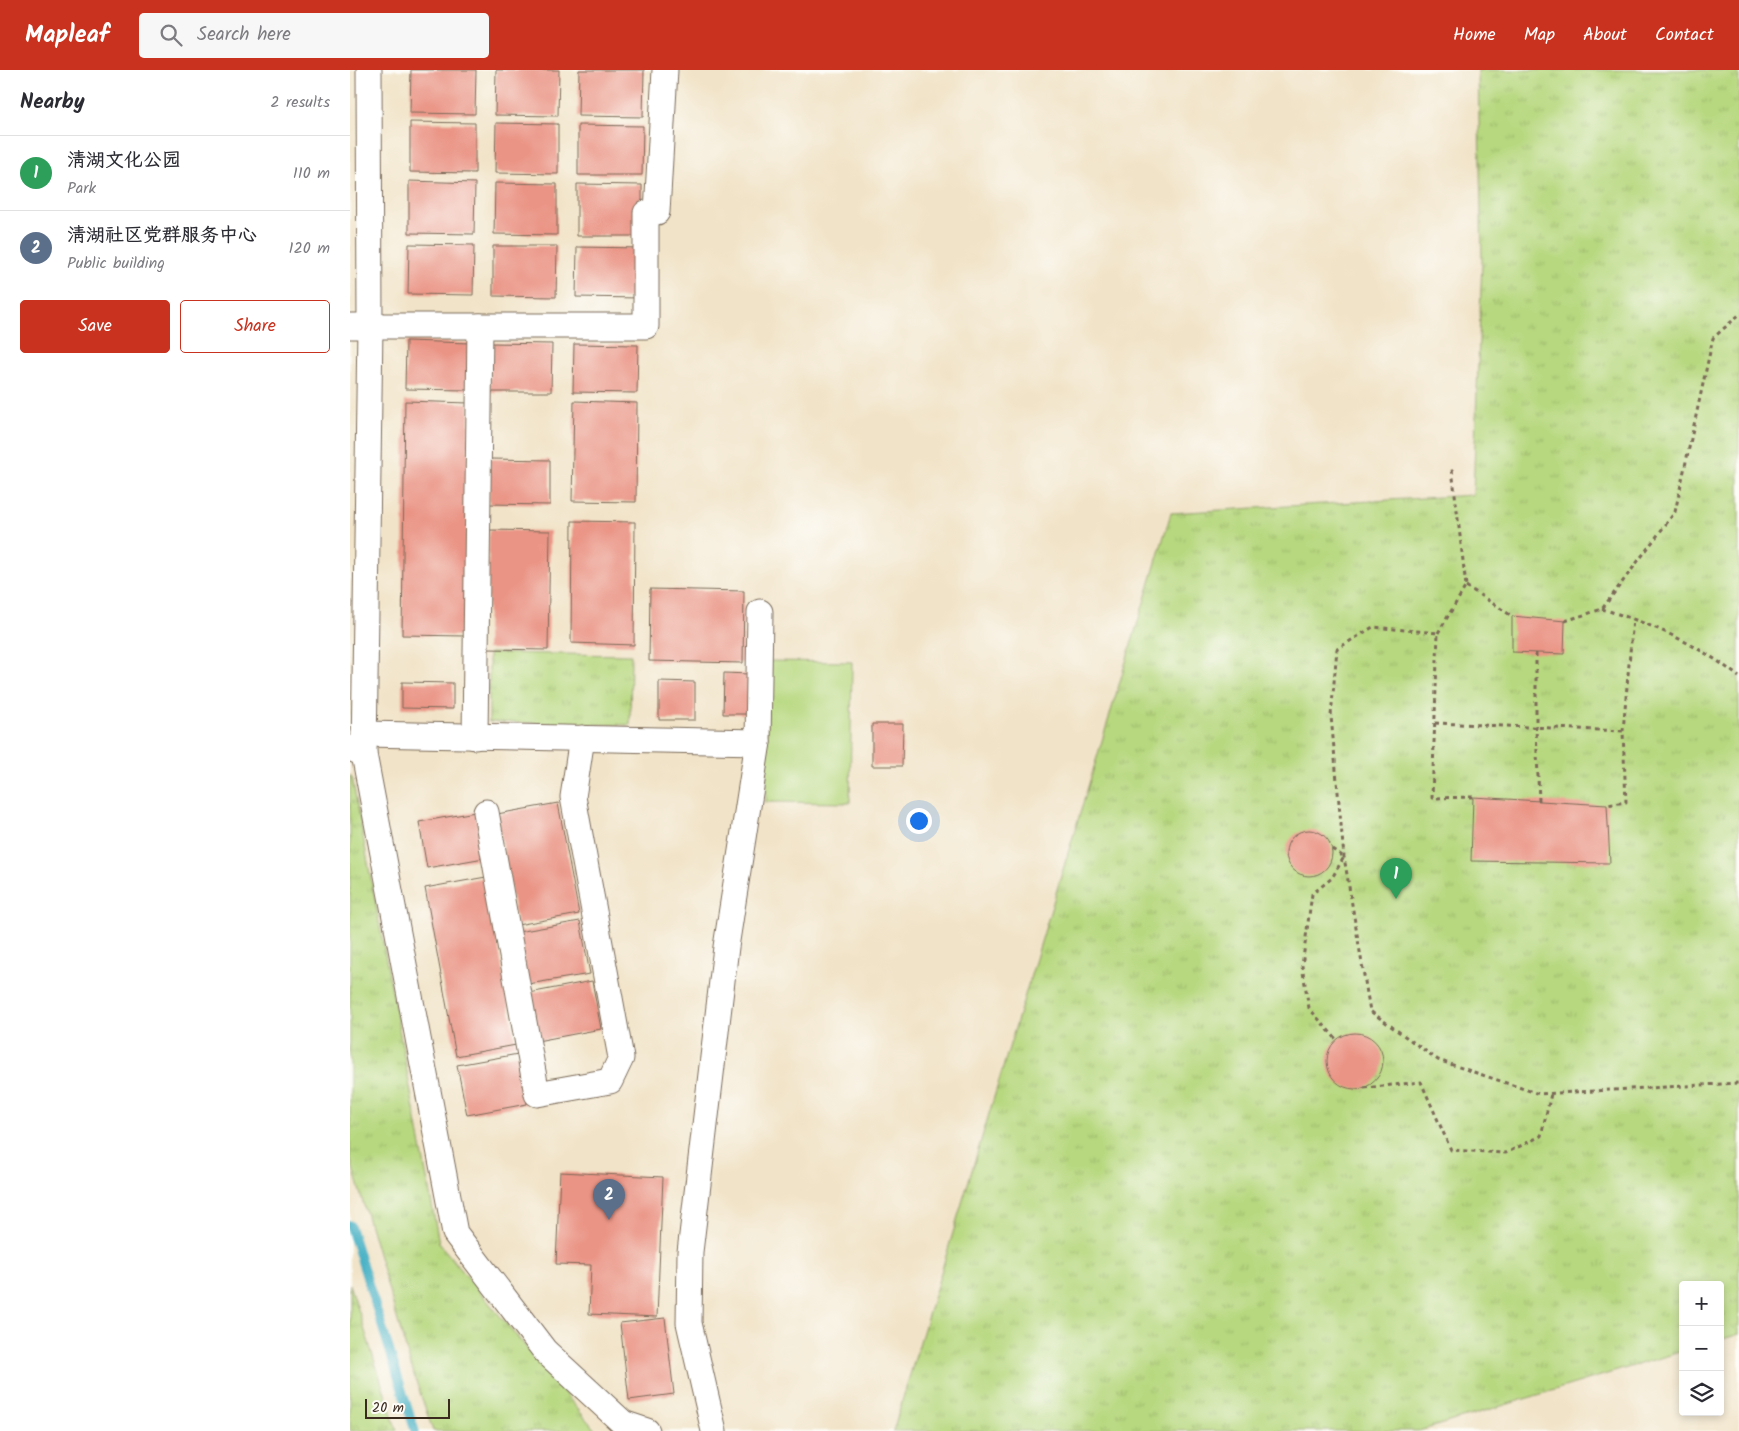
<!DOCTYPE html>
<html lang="en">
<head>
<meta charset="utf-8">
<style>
  body { margin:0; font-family:Kalam,"LXGW WenKai TC",sans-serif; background:#f7f7f7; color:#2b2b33 }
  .controls { position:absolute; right:15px; bottom:15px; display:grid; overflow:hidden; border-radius:5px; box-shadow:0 2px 8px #0003 }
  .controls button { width:45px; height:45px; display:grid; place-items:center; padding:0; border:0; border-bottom:1px solid #e1e1e2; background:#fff; color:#2b2b33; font:25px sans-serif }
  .scale { position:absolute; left:15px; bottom:12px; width:85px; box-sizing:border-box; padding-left:5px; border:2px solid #3b2a1e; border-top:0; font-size:14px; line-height:18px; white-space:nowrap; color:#3b2a1e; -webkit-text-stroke:4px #fdfcf7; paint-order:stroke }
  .you { position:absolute; left:568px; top:750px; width:18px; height:18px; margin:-12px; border:4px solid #fff; border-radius:50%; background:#1a73e8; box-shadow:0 0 0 8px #1a73e833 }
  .badge { display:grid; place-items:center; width:32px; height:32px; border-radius:50%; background:#c8321e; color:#fff; font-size:16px; font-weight:700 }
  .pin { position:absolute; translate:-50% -41px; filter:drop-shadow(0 1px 2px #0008) }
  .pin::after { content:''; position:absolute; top:26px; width:18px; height:15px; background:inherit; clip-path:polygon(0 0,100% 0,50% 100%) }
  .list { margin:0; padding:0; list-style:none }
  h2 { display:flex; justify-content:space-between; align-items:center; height:65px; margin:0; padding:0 20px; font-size:21px }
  h2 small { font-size:16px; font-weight:400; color:#7c7c81 }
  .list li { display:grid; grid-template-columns:32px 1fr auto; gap:15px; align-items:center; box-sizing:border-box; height:75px; padding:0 20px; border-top:1px solid #e1e1e2 }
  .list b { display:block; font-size:19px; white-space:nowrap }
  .list p { margin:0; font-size:16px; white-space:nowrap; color:#7c7c81 }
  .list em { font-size:16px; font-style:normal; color:#7c7c81 }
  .actions { display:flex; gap:10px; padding:15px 20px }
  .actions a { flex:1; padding:11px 0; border:1px solid #c8321e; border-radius:5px; text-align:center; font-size:18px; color:#c8321e }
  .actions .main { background:#c8321e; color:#fff }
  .icon { flex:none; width:28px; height:28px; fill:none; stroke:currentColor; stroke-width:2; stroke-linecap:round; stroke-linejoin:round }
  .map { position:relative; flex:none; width:1389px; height:1361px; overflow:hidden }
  header { display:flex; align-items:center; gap:30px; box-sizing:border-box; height:70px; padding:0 25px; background:#c8321e; color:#fff }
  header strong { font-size:24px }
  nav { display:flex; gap:28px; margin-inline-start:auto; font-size:18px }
  .search { width:350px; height:45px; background:#f7f7f7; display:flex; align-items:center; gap:12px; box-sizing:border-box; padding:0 18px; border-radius:5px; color:#7c7c81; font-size:19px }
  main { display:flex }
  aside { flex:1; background:#fff }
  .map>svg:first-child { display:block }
  .grass { fill:url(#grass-tufts); stroke:#79814e }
  .garden { fill:#b7d87f; stroke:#79814e }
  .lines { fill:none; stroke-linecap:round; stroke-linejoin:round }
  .stream { stroke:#45b0c4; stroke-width:9 }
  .building { fill:#ea9485 }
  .minor-casing { stroke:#7b6b59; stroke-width:27 }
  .path { stroke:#7b6b59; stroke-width:3; stroke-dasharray:4 4; stroke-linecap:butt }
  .minor { stroke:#fff; stroke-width:25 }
</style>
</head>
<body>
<header>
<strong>Mapleaf</strong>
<div class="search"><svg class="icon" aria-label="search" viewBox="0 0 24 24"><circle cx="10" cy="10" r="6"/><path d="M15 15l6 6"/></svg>Search here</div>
<nav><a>Home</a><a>Map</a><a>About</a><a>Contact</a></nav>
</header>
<main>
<aside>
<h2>Nearby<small>2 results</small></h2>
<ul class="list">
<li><span class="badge" style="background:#2e9e5b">1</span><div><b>清湖文化公园</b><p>Park</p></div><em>110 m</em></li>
<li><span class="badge" style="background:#5c6f8a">2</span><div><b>清湖社区党群服务中心</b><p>Public building</p></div><em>120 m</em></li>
</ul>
<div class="actions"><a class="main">Save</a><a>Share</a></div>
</aside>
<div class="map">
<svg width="1389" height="1361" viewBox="0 0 1389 1361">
  <defs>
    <pattern id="grass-tufts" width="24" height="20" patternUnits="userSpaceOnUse" patternTransform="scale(1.25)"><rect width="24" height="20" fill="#b7d87f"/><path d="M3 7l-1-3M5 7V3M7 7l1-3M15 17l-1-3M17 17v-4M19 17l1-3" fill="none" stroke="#9eba6d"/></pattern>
  </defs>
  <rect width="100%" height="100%" fill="#fdfcf7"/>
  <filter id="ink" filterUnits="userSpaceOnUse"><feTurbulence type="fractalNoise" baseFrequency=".02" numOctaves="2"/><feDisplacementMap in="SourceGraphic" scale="10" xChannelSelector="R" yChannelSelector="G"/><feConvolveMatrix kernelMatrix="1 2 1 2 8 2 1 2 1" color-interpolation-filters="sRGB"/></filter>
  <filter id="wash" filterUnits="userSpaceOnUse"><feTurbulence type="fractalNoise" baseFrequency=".0096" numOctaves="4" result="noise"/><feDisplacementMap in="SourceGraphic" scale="20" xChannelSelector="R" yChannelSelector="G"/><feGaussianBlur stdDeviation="1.12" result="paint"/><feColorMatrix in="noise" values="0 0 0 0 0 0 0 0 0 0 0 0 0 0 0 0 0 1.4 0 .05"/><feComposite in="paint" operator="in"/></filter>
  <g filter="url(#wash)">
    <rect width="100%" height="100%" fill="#f1e3c7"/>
    <g class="grass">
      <path d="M 1128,0 L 1389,0 L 1389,1264 L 1370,1270 L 1370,1215 L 1333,1215 L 1333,1281 L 1069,1361 L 543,1361 L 821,443 L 1123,425 L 1132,192 Z"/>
      <path d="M 139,583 L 281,585 L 280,655 L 139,652 Z"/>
      <path d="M 0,705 L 2,707 L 89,1173 L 246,1361 L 83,1361 L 61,1296 L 0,1088 Z"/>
      <path d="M 0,1214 L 47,1361 L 0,1361 Z"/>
    </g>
    <path class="garden" d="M 418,591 L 502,592 L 500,733 L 416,732 Z"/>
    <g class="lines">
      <path class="stream" d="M 0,1155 L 65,1361"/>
    </g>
    <g id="blocks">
      <g class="building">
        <path d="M 61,0 L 126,0 L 125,44 L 60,43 Z"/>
        <path d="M 146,0 L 209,0 L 208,46 L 145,45 Z"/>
        <path d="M 229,0 L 294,0 L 293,47 L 228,46 Z"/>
        <path d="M 60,52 L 125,53 L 125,103 L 60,102 Z"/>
        <path d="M 146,53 L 208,54 L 208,104 L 145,103 Z"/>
        <path d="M 228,55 L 293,56 L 292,105 L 228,105 Z"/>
        <path d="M 59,111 L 125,113 L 124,164 L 59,163 Z"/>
        <path d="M 145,113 L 207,114 L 207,165 L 144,164 Z"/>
        <path d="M 227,114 L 292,115 L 292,166 L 227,166 Z"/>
        <path d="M 59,174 L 124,175 L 123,225 L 58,224 Z"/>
        <path d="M 143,176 L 207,176 L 206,227 L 143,226 Z"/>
        <path d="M 227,177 L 292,178 L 291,228 L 226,227 Z"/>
        <path d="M 56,271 L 120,273 L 119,320 L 55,319 Z"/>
        <path d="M 141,273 L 202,274 L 201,322 L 140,322 Z"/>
        <path d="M 224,274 L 288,275 L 287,323 L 223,322 Z"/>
        <path d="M 55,331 L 119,333 L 116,566 L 52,565 Z"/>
        <path d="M 224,331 L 287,333 L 286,432 L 222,431 Z"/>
        <path d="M 140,389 L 200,390 L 200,435 L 139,434 Z"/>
        <path d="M 222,451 L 285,452 L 284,575 L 221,573 Z"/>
        <path d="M 139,460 L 200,461 L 198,580 L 137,579 Z"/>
        <path d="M 300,519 L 394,521 L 393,593 L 299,591 Z"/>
        <path d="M 1162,546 L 1215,551 L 1214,584 L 1162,582 Z"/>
        <path d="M 374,603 L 399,604 L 399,644 L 373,644 Z"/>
        <path d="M 309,611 L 345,612 L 345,650 L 309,650 Z"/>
        <path d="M 52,612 L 103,613 L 103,639 L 52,638 Z"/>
        <path d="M 522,654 L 553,654 L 552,696 L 522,696 Z"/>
        <path d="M 1123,727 L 1257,735 L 1260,793 L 1121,791 Z"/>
        <path d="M 208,733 L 229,844 L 167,855 L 147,744 Z"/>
        <path d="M 125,742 L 134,788 L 77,798 L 69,752 Z"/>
        <circle cx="959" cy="783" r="23"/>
        <path d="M 136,807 L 166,975 L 106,986 L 75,818 Z"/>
        <path d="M 230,851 L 240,904 L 178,914 L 168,862 Z"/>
        <path d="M 242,911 L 251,959 L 187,971 L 179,923 Z"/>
        <circle cx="1005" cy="991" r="28"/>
        <path d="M 168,984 L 177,1034 L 117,1045 L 107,995 Z"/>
        <path d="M 210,1102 L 313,1107 L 307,1247 L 239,1244 L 241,1195 L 206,1194 Z"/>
        <path d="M 315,1248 L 324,1324 L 279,1330 L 270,1253 Z"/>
      </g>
    </g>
  </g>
  <g filter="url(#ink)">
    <use href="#blocks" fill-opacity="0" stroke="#7b6b59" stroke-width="1"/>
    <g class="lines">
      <defs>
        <g id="minor">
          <path d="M 0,256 L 296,256 L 296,143 L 307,142 L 315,0"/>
          <path d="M 14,664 L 408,672"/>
          <path d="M 125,667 L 130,256"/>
          <path d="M 0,678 L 14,684 L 105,1163 L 195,1281 L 273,1353 L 297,1361"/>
          <path d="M 14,684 L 20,256 L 19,0"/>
          <path d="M 136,742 L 187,1024 L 260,1011 L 271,988 L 223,727 L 232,668"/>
          <path d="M 364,1361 L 339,1253 L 340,1182 L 376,877 L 408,672 L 410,542"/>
        </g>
      </defs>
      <use href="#minor" class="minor-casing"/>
      <g class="path">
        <path d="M 1116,516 L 1162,546"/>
        <path d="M 1252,539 C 1300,553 1350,575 1389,607"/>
        <path d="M 1215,551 L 1252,539 L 1325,442 L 1363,268 L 1389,245"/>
        <path d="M 1088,563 L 1116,516 L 1102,399"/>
        <path d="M 1186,583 L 1186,658 L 1189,731"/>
        <path d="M 1085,653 L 1273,661 L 1276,732 L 1257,735"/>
        <path d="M 1273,661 L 1283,549"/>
        <path d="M 1123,727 L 1082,728 L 1088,563 L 1023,557 L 987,579 L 981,646 L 994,787 L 1020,941 L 1088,990 L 1189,1024 L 1389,1013"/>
        <path d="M 982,779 L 994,787 L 982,808 L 962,824 L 952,896 L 959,938 L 986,969"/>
        <path d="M 1014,1018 L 1071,1012 L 1101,1080 L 1156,1083 L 1191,1066 L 1201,1024"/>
      </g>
      <use href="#minor" class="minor"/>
    </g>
  </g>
</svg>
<div class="controls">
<button>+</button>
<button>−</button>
<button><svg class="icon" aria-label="layers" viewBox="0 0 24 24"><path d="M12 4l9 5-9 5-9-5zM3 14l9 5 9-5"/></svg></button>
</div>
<div class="scale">20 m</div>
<div class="you"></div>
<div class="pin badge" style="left:1046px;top:829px;background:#2e9e5b">1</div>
<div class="pin badge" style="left:259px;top:1150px;background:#5c6f8a">2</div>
</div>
</main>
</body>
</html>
